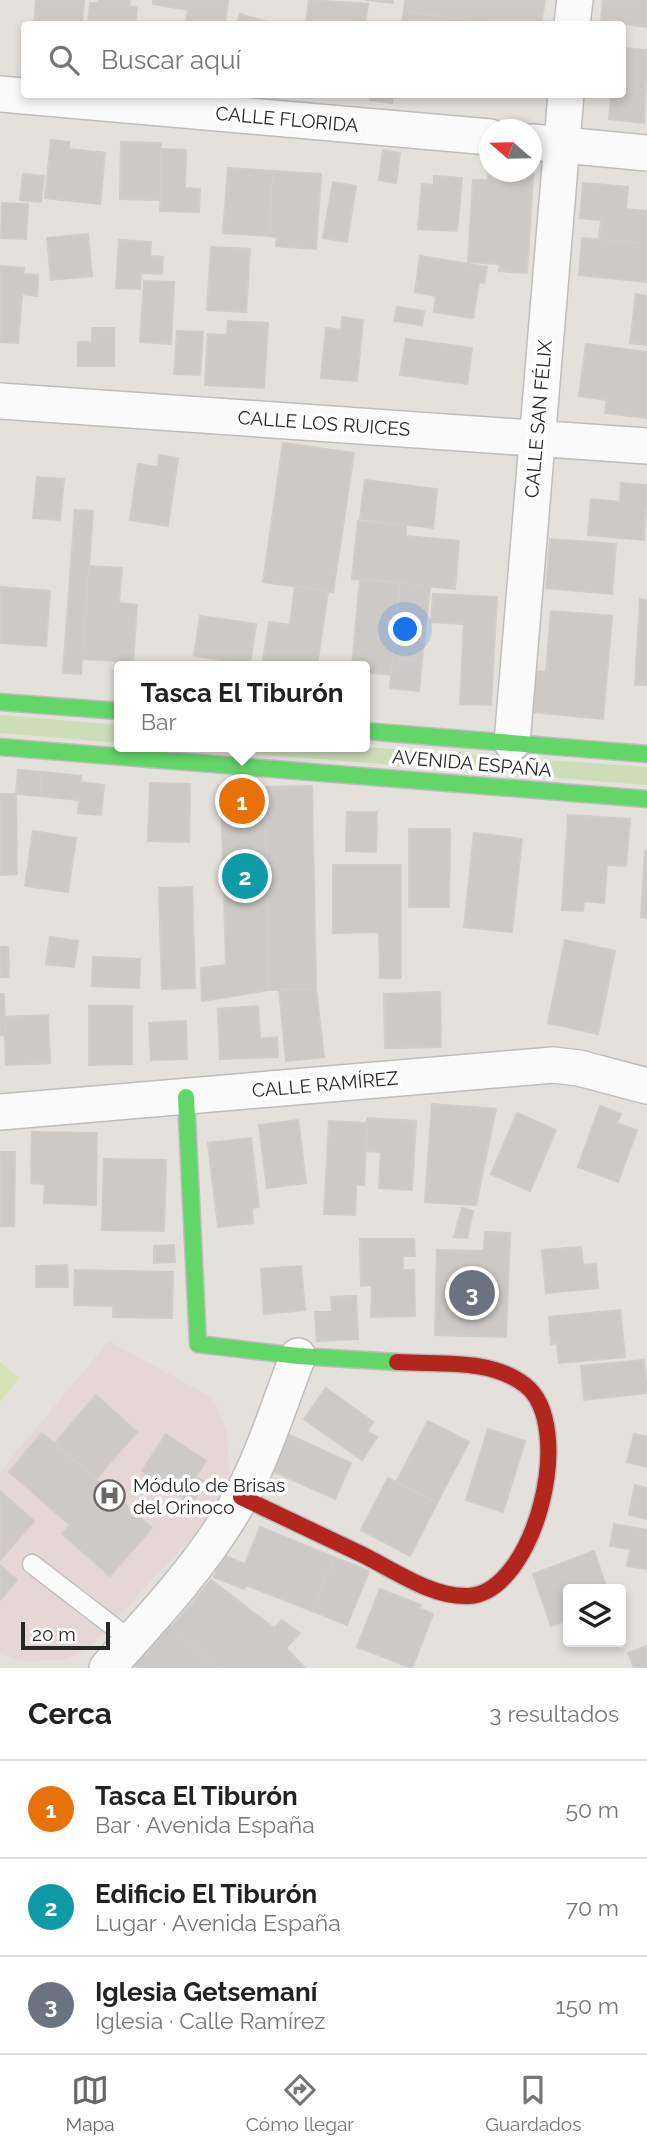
<!DOCTYPE html>
<html lang="es">
<head>
<meta charset="utf-8">
<style>
  body { margin:0; font-family:Raleway,sans-serif; background:#f2f2f2; color:#222 }
  .controls { position:absolute; right:21px; bottom:21px; display:grid; overflow:hidden; border-radius:7px; box-shadow:0 4px 10px #0003 }
  .controls button { width:63px; height:63px; display:grid; place-items:center; padding:0; border:0; border-bottom:2px solid #e0e0e0; background:#fff; color:#222; font:35px sans-serif }
  .compass { position:absolute; left:479px; top:119px; width:63px; height:63px; border-radius:50%; background:#fff; box-shadow:0 4px 10px #0003; rotate:290deg }
  .scale { position:absolute; left:21px; bottom:18px; width:89px; box-sizing:border-box; padding-left:7px; border:4px solid #272727; border-top:0; font-size:19px; line-height:24px; white-space:nowrap; color:#272727; -webkit-text-stroke:5px #fff; paint-order:stroke }
  .you { position:absolute; left:406px; top:630px; width:24px; height:24px; margin:-18px; border:5px solid #fff; border-radius:50%; background:#1a73e8; box-shadow:0 0 0 10px #1a73e833 }
  .badge { display:grid; place-items:center; width:46px; height:46px; border-radius:50%; background:#696866; color:#fff; font-size:23px; font-weight:700 }
  .pin { position:absolute; translate:-50% -50%; border:4px solid #fff; box-shadow:0 2px 7px #0006 }
  .popup { position:absolute; left:114px; top:661px; width:256px; height:91px; box-sizing:border-box; display:grid; place-content:center; border-radius:7px; background:#fff; filter:drop-shadow(0 2px 5px #0005); font-size:23px; white-space:nowrap; color:#767676 }
  .popup b { font-size:26px; color:#222 }
  .popup::after { content:''; position:absolute; left:50%; top:100%; margin-left:-14px; border:14px solid transparent; border-top-color:#fff }
  .list { margin:0; padding:0; list-style:none }
  h2 { display:flex; justify-content:space-between; align-items:center; height:91px; margin:0; padding:0 28px; font-size:30px }
  h2 small { font-size:23px; font-weight:400; color:#767676 }
  .list li { display:grid; grid-template-columns:46px 1fr auto; gap:21px; align-items:center; box-sizing:border-box; height:98px; padding:0 28px; border-top:2px solid #e0e0e0 }
  .list b { display:block; font-size:26px; white-space:nowrap }
  .list p { margin:0; font-size:23px; white-space:nowrap; color:#767676 }
  .list em { font-size:23px; font-style:normal; color:#767676 }
  .icon { flex:none; width:38px; height:38px; fill:none; stroke:currentColor; stroke-width:2; stroke-linecap:round; stroke-linejoin:round }
  .map { position:relative; flex:none; width:647px; height:1668px; overflow:hidden }
  .search { position:absolute; background:#fff; box-shadow:0 4px 10px #0003; left:21px; right:21px; top:21px; height:77px; display:flex; align-items:center; gap:18px; box-sizing:border-box; padding:0 24px; border-radius:7px; color:#767676; font-size:26px }
  .sheet { height:385px; background:#fff }
  nav { display:flex; justify-content:space-around; align-items:center; box-sizing:border-box; height:98px; border-top:2px solid #e0e0e0; background:#fff; font-size:19px; color:#767676 }
  nav a { display:grid; justify-items:center; gap:4px }
  nav .on { color:#696866 }
  .map>svg:first-child { display:block }
  .medical { fill:#e6d7d7 }
  .green { fill:#ccddb8 }
  .pitch { fill:#d6e1b6 }
  .building { fill:#ccc9c6; stroke:#cfccc9; stroke-width:2 }
  .lines { fill:none; stroke-linecap:round; stroke-linejoin:round }
  .lane-casing { stroke:#bebdbe; stroke-width:21 }
  .street-casing { stroke:#bebdbe; stroke-width:38 }
  .fast-casing { stroke:#bebdbe; stroke-width:19 }
  .jam-casing { stroke:#bebdbe; stroke-width:19 }
  .lane { stroke:#fbfafa; stroke-width:18 }
  .street { stroke:#fbfafa; stroke-width:35 }
  .fast { stroke:#63d668; stroke-width:16 }
  .jam { stroke:#b3261e; stroke-width:16 }
  .labels { text-anchor:middle; dominant-baseline:central; stroke-width:7; stroke-linejoin:round; paint-order:stroke }
  .street-label { font-size:19px; fill:#272727; stroke:#fff }
  .poi-label { font-size:19px; fill:#272727; stroke:#fff; text-anchor:start }
</style>
</head>
<body>
<div class="map">
<svg width="647" height="1668" viewBox="0 0 647 1668">
  <rect width="100%" height="100%" fill="#e4e0dc"/>
  <path class="medical" d="M 109,1341 L 207,1395 L 216,1404 L 227,1433 L 229,1471 L 217,1504 L 205,1523 L 90,1647 L 65,1660 L 20,1661 L 0,1654 L 0,1472 Z"/>
  <g class="green">
    <path d="M 0,715 L 119,725 L 119,743 L 0,733 Z"/>
    <path d="M 167,747 L 364,747 L 647,767 L 647,785 Z"/>
  </g>
  <path class="pitch" d="M 0,1362 L 19,1378 L 0,1402 Z"/>
  <g class="building">
    <path d="M 36,0 L 84,0 L 82,24 L 34,24 Z"/>
    <path d="M 99,0 L 130,0 L 129,6 L 137,7 L 135,24 L 88,24 L 90,3 L 99,3 Z"/>
    <path d="M 153,0 L 228,0 L 225,24 L 186,24 L 188,10 L 153,4 Z"/>
    <path d="M 309,0 L 368,4 L 365,24 L 306,24 Z"/>
    <path d="M 366,0 L 393,0 L 393,3 Z"/>
    <path d="M 405,0 L 545,0 L 541,24 L 502,24 L 404,11 Z"/>
    <path d="M 603,0 L 647,0 L 647,27 L 601,21 Z"/>
    <path d="M 404,11 L 495,24 L 402,24 Z"/>
    <path d="M 240,14 L 274,24 L 237,24 Z"/>
    <path d="M 622,48 L 647,50 L 644,123 L 609,119 L 611,94 L 622,94 Z"/>
    <path d="M 371,94 L 393,94 L 392,103 L 370,100 Z"/>
    <path d="M 51,140 L 69,142 L 69,149 L 105,153 L 100,204 L 45,198 Z"/>
    <path d="M 121,142 L 161,143 L 160,200 L 120,199 Z"/>
    <path d="M 161,149 L 186,150 L 185,188 L 200,189 L 199,212 L 160,211 Z"/>
    <path d="M 383,150 L 400,153 L 396,183 L 379,180 Z"/>
    <path d="M 489,161 L 490,172 L 532,172 L 534,164 L 527,273 L 499,271 L 500,264 L 468,262 L 473,180 L 488,180 Z"/>
    <path d="M 228,168 L 273,171 L 269,236 L 223,233 Z"/>
    <path d="M 273,171 L 321,174 L 316,249 L 276,246 L 277,237 L 269,236 Z"/>
    <path d="M 23,174 L 44,176 L 41,202 L 20,200 Z"/>
    <path d="M 434,176 L 462,178 L 457,231 L 418,229 L 422,184 L 434,185 Z"/>
    <path d="M 333,182 L 356,186 L 347,242 L 323,238 Z"/>
    <path d="M 583,183 L 628,187 L 626,209 L 647,211 L 647,244 L 599,240 L 601,220 L 580,218 Z"/>
    <path d="M 2,203 L 28,204 L 26,239 L 1,238 Z"/>
    <path d="M 88,234 L 92,276 L 51,280 L 47,238 Z"/>
    <path d="M 582,238 L 647,244 L 647,282 L 579,275 Z"/>
    <path d="M 119,240 L 151,242 L 150,256 L 163,257 L 162,274 L 141,273 L 140,289 L 116,288 Z"/>
    <path d="M 211,247 L 250,249 L 246,312 L 207,310 Z"/>
    <path d="M 420,256 L 487,267 L 484,283 L 479,282 L 473,318 L 434,312 L 436,296 L 415,292 Z"/>
    <path d="M 0,266 L 24,268 L 23,274 L 38,275 L 37,296 L 22,294 L 18,343 L 0,342 Z"/>
    <path d="M 144,281 L 174,282 L 171,344 L 140,342 Z"/>
    <path d="M 636,294 L 647,296 L 647,345 L 630,343 Z"/>
    <path d="M 397,307 L 424,311 L 422,325 L 394,321 Z"/>
    <path d="M 342,317 L 363,320 L 357,381 L 321,378 L 326,328 L 341,330 Z"/>
    <path d="M 228,321 L 268,323 L 264,388 L 205,385 L 208,334 L 227,335 Z"/>
    <path d="M 92,328 L 114,328 L 114,366 L 78,366 L 78,342 L 92,342 Z"/>
    <path d="M 177,331 L 203,332 L 200,375 L 174,374 Z"/>
    <path d="M 406,339 L 472,348 L 467,384 L 400,375 Z"/>
    <path d="M 586,344 L 647,352 L 647,418 L 605,413 L 607,400 L 579,396 Z"/>
    <path d="M 283,443 L 354,453 L 333,592 L 263,582 Z"/>
    <path d="M 159,455 L 178,458 L 168,526 L 130,520 L 138,464 L 158,467 Z"/>
    <path d="M 37,477 L 64,479 L 60,520 L 33,518 Z"/>
    <path d="M 365,480 L 437,489 L 433,528 L 360,519 Z"/>
    <path d="M 621,483 L 647,485 L 644,540 L 588,535 L 591,499 L 620,502 Z"/>
    <path d="M 75,510 L 93,511 L 81,674 L 63,673 Z"/>
    <path d="M 358,521 L 406,526 L 406,536 L 459,541 L 455,589 L 352,579 Z"/>
    <path d="M 550,539 L 616,544 L 612,594 L 546,588 Z"/>
    <path d="M 89,566 L 122,568 L 119,603 L 137,605 L 133,662 L 82,659 Z"/>
    <path d="M 360,579 L 400,583 L 391,675 L 364,672 L 364,666 L 352,666 Z"/>
    <path d="M 400,583 L 430,586 L 422,661 L 393,658 Z"/>
    <path d="M 295,586 L 328,591 L 317,666 L 262,666 L 269,622 L 290,625 Z"/>
    <path d="M 0,587 L 50,591 L 46,646 L 0,643 Z"/>
    <path d="M 433,594 L 497,597 L 491,705 L 460,704 L 464,624 L 431,622 Z"/>
    <path d="M 640,599 L 647,600 L 647,685 L 635,685 Z"/>
    <path d="M 551,611 L 612,616 L 603,719 L 533,712 L 537,671 L 546,672 Z"/>
    <path d="M 200,616 L 256,624 L 250,664 L 194,656 Z"/>
    <path d="M 393,658 L 422,661 L 419,691 L 390,688 Z"/>
    <path d="M 18,770 L 42,772 L 40,796 L 16,794 Z"/>
    <path d="M 42,772 L 81,776 L 81,782 L 104,785 L 101,815 L 78,813 L 79,800 L 40,796 Z"/>
    <path d="M 150,783 L 190,784 L 189,842 L 148,841 Z"/>
    <path d="M 312,786 L 316,989 L 269,990 L 265,787 Z"/>
    <path d="M 221,787 L 265,787 L 269,990 L 202,1001 L 201,968 L 226,965 Z"/>
    <path d="M 0,794 L 16,794 L 17,874 L 0,875 Z"/>
    <path d="M 347,812 L 377,812 L 376,852 L 346,851 Z"/>
    <path d="M 568,815 L 630,819 L 626,866 L 607,865 L 604,903 L 584,901 L 583,911 L 562,910 Z"/>
    <path d="M 409,829 L 450,829 L 449,907 L 409,907 Z"/>
    <path d="M 33,831 L 76,838 L 68,892 L 25,886 Z"/>
    <path d="M 474,833 L 522,839 L 512,932 L 464,927 Z"/>
    <path d="M 645,851 L 647,852 L 647,918 L 641,917 Z"/>
    <path d="M 333,865 L 401,865 L 401,978 L 380,978 L 379,932 L 333,933 Z"/>
    <path d="M 192,887 L 195,988 L 162,989 L 159,888 Z"/>
    <path d="M 50,937 L 78,941 L 74,967 L 46,964 Z"/>
    <path d="M 565,940 L 615,951 L 598,1034 L 548,1023 Z"/>
    <path d="M 0,947 L 8,947 L 9,977 L 0,977 Z"/>
    <path d="M 93,957 L 140,959 L 139,988 L 92,986 Z"/>
    <path d="M 316,989 L 324,1057 L 286,1061 L 279,990 Z"/>
    <path d="M 440,992 L 441,1047 L 385,1048 L 384,994 Z"/>
    <path d="M 0,994 L 4,994 L 5,1035 L 0,1035 Z"/>
    <path d="M 89,1006 L 132,1006 L 132,1064 L 89,1065 Z"/>
    <path d="M 258,1006 L 260,1039 L 277,1037 L 278,1057 L 220,1059 L 218,1009 Z"/>
    <path d="M 48,1015 L 50,1063 L 6,1065 L 4,1017 Z"/>
    <path d="M 186,1021 L 187,1059 L 151,1060 L 149,1023 Z"/>
    <path d="M 432,1104 L 496,1109 L 476,1205 L 425,1202 Z"/>
    <path d="M 600,1106 L 621,1114 L 617,1123 L 637,1130 L 618,1182 L 578,1167 Z"/>
    <path d="M 517,1113 L 556,1130 L 530,1191 L 491,1174 Z"/>
    <path d="M 367,1118 L 416,1121 L 412,1190 L 379,1188 L 381,1152 L 366,1151 Z"/>
    <path d="M 298,1120 L 306,1183 L 267,1188 L 259,1125 Z"/>
    <path d="M 329,1121 L 367,1123 L 364,1185 L 356,1185 L 355,1215 L 324,1214 Z"/>
    <path d="M 32,1132 L 97,1133 L 96,1205 L 44,1203 L 45,1184 L 31,1183 Z"/>
    <path d="M 251,1138 L 259,1207 L 252,1208 L 253,1223 L 218,1227 L 208,1143 Z"/>
    <path d="M 0,1152 L 15,1152 L 14,1226 L 0,1226 Z"/>
    <path d="M 104,1159 L 166,1160 L 164,1231 L 102,1230 Z"/>
    <path d="M 462,1208 L 473,1211 L 467,1238 L 454,1237 Z"/>
    <path d="M 485,1232 L 510,1233 L 506,1337 L 435,1335 L 437,1250 L 484,1251 Z"/>
    <path d="M 360,1239 L 414,1239 L 415,1256 L 403,1256 L 403,1270 L 414,1270 L 415,1316 L 371,1317 L 372,1285 L 361,1286 Z"/>
    <path d="M 174,1245 L 175,1262 L 154,1263 L 154,1246 Z"/>
    <path d="M 581,1247 L 583,1265 L 596,1264 L 598,1288 L 546,1293 L 542,1250 Z"/>
    <path d="M 67,1265 L 68,1287 L 36,1287 L 36,1266 Z"/>
    <path d="M 301,1266 L 305,1310 L 264,1314 L 261,1269 Z"/>
    <path d="M 75,1270 L 173,1272 L 172,1318 L 113,1317 L 113,1306 L 74,1305 Z"/>
    <path d="M 356,1296 L 358,1339 L 317,1341 L 315,1312 L 332,1312 L 331,1297 Z"/>
    <path d="M 620,1310 L 625,1357 L 559,1363 L 557,1343 L 551,1344 L 549,1317 Z"/>
    <path d="M 644,1360 L 647,1393 L 584,1400 L 581,1366 Z"/>
    <path d="M 326,1388 L 373,1422 L 367,1431 L 377,1437 L 362,1460 L 304,1419 Z"/>
    <path d="M 96,1395 L 137,1432 L 96,1479 L 55,1443 Z"/>
    <path d="M 428,1421 L 469,1442 L 437,1503 L 396,1482 Z"/>
    <path d="M 488,1429 L 525,1441 L 503,1512 L 466,1500 Z"/>
    <path d="M 42,1433 L 152,1528 L 110,1576 L 62,1534 L 70,1525 L 9,1472 Z"/>
    <path d="M 285,1433 L 351,1463 L 335,1499 L 268,1469 Z"/>
    <path d="M 166,1434 L 206,1461 L 196,1476 L 205,1482 L 192,1503 L 142,1471 Z"/>
    <path d="M 634,1434 L 647,1437 L 647,1467 L 627,1462 Z"/>
    <path d="M 388,1478 L 437,1503 L 410,1556 L 361,1530 Z"/>
    <path d="M 635,1485 L 647,1488 L 647,1519 L 629,1515 Z"/>
    <path d="M 0,1491 L 34,1521 L 0,1560 Z"/>
    <path d="M 614,1524 L 647,1530 L 647,1569 L 627,1566 L 630,1549 L 610,1546 Z"/>
    <path d="M 260,1527 L 334,1557 L 312,1611 L 246,1585 L 244,1589 L 214,1577 L 223,1555 L 245,1564 Z"/>
    <path d="M 594,1551 L 607,1589 L 568,1589 L 568,1620 L 551,1626 L 533,1574 Z"/>
    <path d="M 334,1557 L 369,1571 L 347,1625 L 312,1611 Z"/>
    <path d="M 0,1565 L 17,1580 L 0,1600 Z"/>
    <path d="M 211,1580 L 274,1628 L 282,1620 L 300,1633 L 286,1648 L 305,1668 L 218,1668 L 172,1627 Z"/>
    <path d="M 380,1589 L 421,1605 L 419,1608 L 433,1614 L 412,1668 L 357,1647 Z"/>
    <path d="M 167,1624 L 172,1627 L 218,1668 L 138,1668 L 134,1665 L 144,1651 L 147,1655 Z"/>
    <path d="M 647,1646 L 647,1668 L 634,1668 L 628,1653 Z"/>
  </g>
  <g class="lines">
    <defs>
      <path id="lane" d="M 32,1564 L 132,1641"/>
      <g id="street">
        <path d="M 572,24 L 575,0"/>
        <path d="M 0,94 L 490,137"/>
        <path d="M 532,142 L 647,153"/>
        <path d="M 0,401 L 647,446"/>
        <path d="M 512,743 L 566,94"/>
        <path d="M 0,1112 L 553,1065 L 579,1068 L 647,1086"/>
        <path d="M 107,1668 C 152,1618 200,1567 234,1509 C 262,1462 278,1407 298,1356"/>
      </g>
      <g id="fast">
        <path d="M 0,702 L 119,711"/>
        <path d="M 364,731 L 647,754"/>
        <path d="M 0,747 L 647,799"/>
        <path d="M 186,1097 L 198,1344 L 298,1356 L 397,1362"/>
      </g>
      <path id="jam" d="M 241,1497 C 281,1516 321,1535 361,1554 C 392,1569 432,1598 469,1596 C 535,1592 577,1425 525,1385 C 490,1358 439,1365 397,1362"/>
    </defs>
    <use href="#lane" class="lane-casing"/>
    <use href="#street" class="street-casing"/>
    <use href="#fast" class="fast-casing"/>
    <use href="#jam" class="jam-casing"/>
    <use href="#lane" class="lane"/>
    <use href="#street" class="street"/>
    <use href="#fast" class="fast"/>
    <use href="#jam" class="jam"/>
  </g>
  <defs>
    <symbol id="hospital-ring" viewBox="-11 -11 22 22"><circle r="9.5" fill="#fff" stroke="#696866" stroke-width="1.5"/><path d="M-5-5h3v3.5h4V-5h3V5h-3V1.5h-4V5h-3Z" fill="#696866"/></symbol>
  </defs>
  <g fill-rule="evenodd">
    <use href="#hospital-ring" x="92" y="1478" width="35" height="35"/>
  </g>
  <g class="labels">
    <g class="street-label">
      <text transform="translate(287 119) rotate(5)">CALLE FLORIDA</text>
      <text transform="translate(538 419) rotate(-85)">CALLE SAN FÉLIX</text>
      <text transform="translate(324 423) rotate(4)">CALLE LOS RUICES</text>
      <text transform="translate(472 763) rotate(5)">AVENIDA ESPAÑA</text>
      <text transform="translate(325 1084) rotate(-5)">CALLE RAMÍREZ</text>
    </g>
    <g class="poi-label">
      <text x="133" y="1485">Módulo de Brisas<tspan x="133" dy="22">del Orinoco</tspan></text>
    </g>
  </g>
</svg>
<div class="controls">
<button><svg class="icon" aria-label="layers" viewBox="0 0 24 24"><path d="M12 4l9 5-9 5-9-5zM3 14l9 5 9-5"/></svg></button>
</div>
<svg class="compass" viewBox="-18 -18 36 36"><path d="M0-13l5 13h-10z" fill="#e53935"/><path d="M0 13l5-13h-10z" fill="#767676"/></svg>
<div class="scale">20 m</div>
<div class="you"></div>
<div class="pin badge" style="left:242px;top:801px;background:#e8710a">1</div>
<div class="popup"><b>Tasca El Tiburón</b>Bar</div>
<div class="pin badge" style="left:245px;top:876px;background:#0f9aa8">2</div>
<div class="pin badge" style="left:472px;top:1293px;background:#6b7280">3</div>
<div class="search"><svg class="icon" aria-label="search" viewBox="0 0 24 24"><circle cx="10" cy="10" r="6"/><path d="M15 15l6 6"/></svg>Buscar aquí</div>
</div>
<section class="sheet">
<h2>Cerca<small>3 resultados</small></h2>
<ul class="list">
<li><span class="badge" style="background:#e8710a">1</span><div><b>Tasca El Tiburón</b><p>Bar · Avenida España</p></div><em>50 m</em></li>
<li><span class="badge" style="background:#0f9aa8">2</span><div><b>Edificio El Tiburón</b><p>Lugar · Avenida España</p></div><em>70 m</em></li>
<li><span class="badge" style="background:#6b7280">3</span><div><b>Iglesia Getsemaní</b><p>Iglesia · Calle Ramírez</p></div><em>150 m</em></li>
</ul>
</section>
<nav>
<a class="on"><svg class="icon" aria-label="map" viewBox="0 0 24 24"><path d="M3 6l6-2 6 2 6-2v14l-6 2-6-2-6 2zM9 4v14M15 6v14"/></svg>Mapa</a>
<a><svg class="icon" aria-label="directions" viewBox="0 0 24 24"><path d="M12 3l9 9-9 9-9-9zM9 14v-3h6M13 9l2 2-2 2"/></svg>Cómo llegar</a>
<a><svg class="icon" aria-label="saved" viewBox="0 0 24 24"><path d="M7 4h10v16l-5-4-5 4z"/></svg>Guardados</a>
</nav>
</body>
</html>
